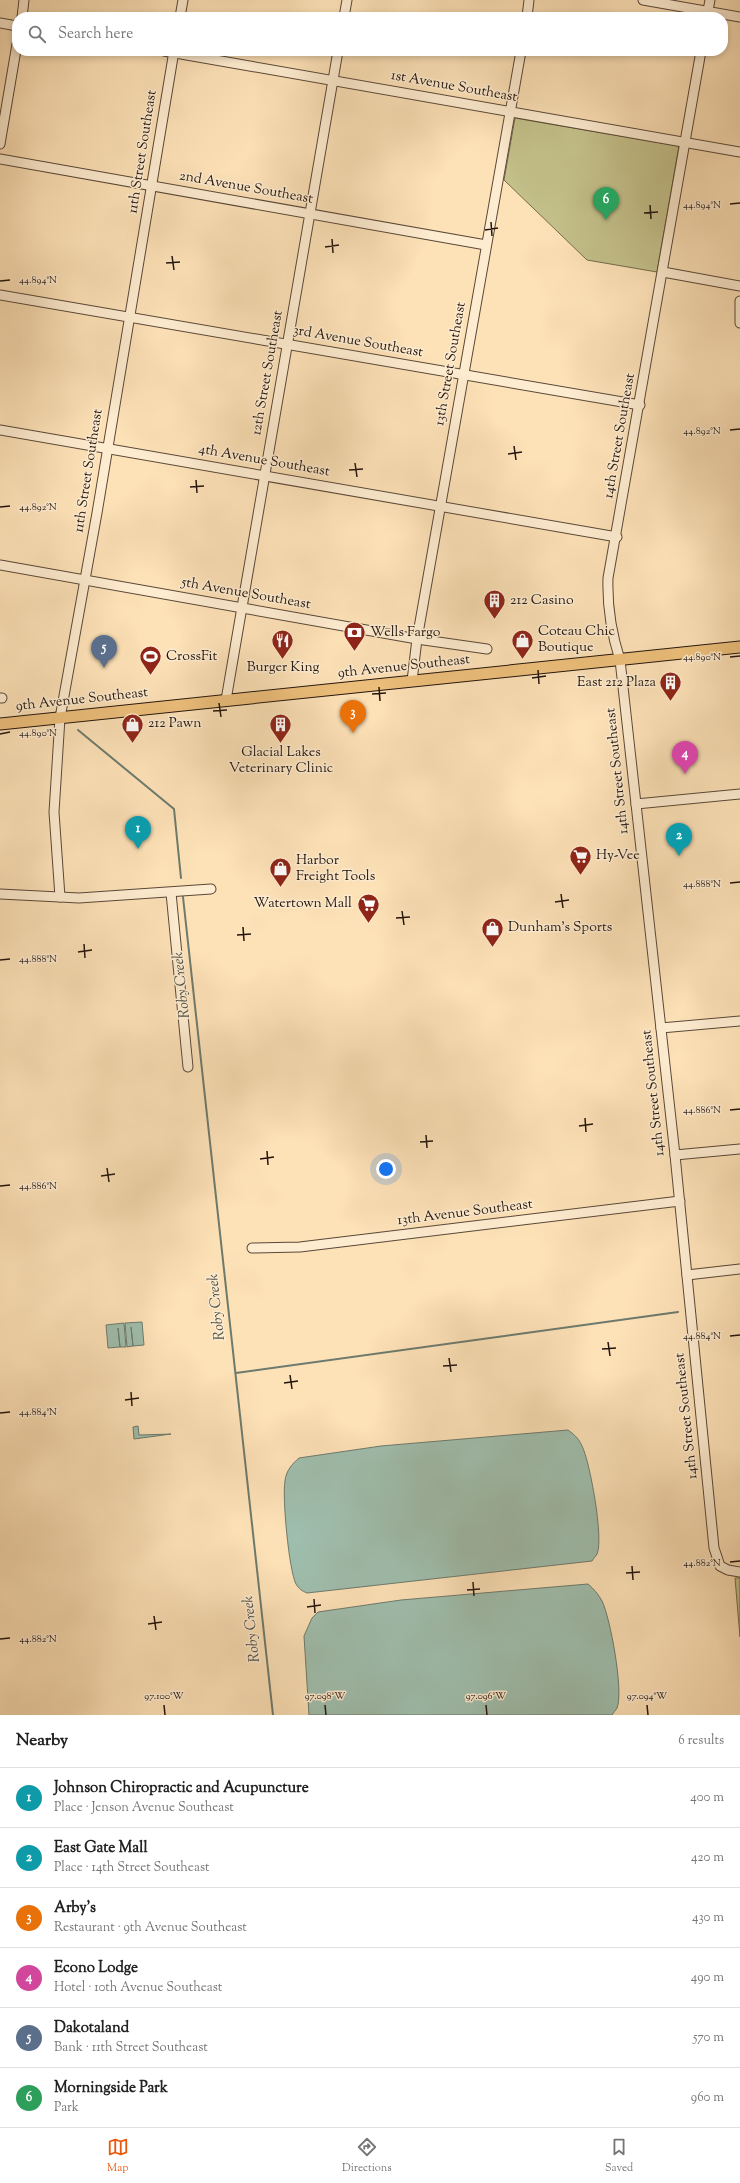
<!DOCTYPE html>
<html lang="en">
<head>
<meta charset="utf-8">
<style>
  body { margin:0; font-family:"Sorts Mill Goudy",serif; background:#f6f6f6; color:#222 }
  .you { position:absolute; left:386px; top:1169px; width:14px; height:14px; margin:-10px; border:3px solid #fff; border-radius:50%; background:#1a73e8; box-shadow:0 0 0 6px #1a73e833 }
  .badge { display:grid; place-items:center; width:26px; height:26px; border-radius:50%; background:#ea580c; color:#fff; font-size:13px; font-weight:700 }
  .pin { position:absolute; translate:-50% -33px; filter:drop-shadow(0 1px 2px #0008) }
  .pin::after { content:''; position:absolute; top:21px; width:14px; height:12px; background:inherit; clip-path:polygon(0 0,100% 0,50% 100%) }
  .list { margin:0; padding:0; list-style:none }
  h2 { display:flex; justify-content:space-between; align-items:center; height:52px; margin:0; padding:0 16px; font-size:17px }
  h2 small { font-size:13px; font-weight:400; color:#767676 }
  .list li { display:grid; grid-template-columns:26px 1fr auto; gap:12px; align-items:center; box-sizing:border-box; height:60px; padding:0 16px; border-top:1px solid #e0e0e0 }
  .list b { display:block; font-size:15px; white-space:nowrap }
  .list p { margin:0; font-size:13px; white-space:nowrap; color:#767676 }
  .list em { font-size:13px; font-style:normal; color:#767676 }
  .icon { flex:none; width:22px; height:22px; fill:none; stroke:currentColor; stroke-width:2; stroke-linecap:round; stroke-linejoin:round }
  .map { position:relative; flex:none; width:740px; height:1715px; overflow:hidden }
  .search { position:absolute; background:#fff; box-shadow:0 2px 6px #0003; left:12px; right:12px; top:12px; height:44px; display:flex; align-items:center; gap:10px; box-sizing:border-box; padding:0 14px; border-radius:16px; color:#767676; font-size:15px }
  .sheet { height:412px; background:#fff }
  nav { display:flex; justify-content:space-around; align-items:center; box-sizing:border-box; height:56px; border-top:1px solid #e0e0e0; background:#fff; font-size:11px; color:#767676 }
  nav a { display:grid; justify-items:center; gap:2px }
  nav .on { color:#ea580c }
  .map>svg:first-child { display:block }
  .green { fill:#c4c18b; stroke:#746b4c }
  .water { fill:#9fbead; stroke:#6d7a6d }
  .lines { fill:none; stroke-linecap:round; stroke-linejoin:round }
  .stream { stroke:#6d7a6d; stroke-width:2 }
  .minor-casing { stroke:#5a4838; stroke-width:11 }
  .major-casing { stroke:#23150e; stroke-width:13 }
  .minor { stroke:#feecd0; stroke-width:9 }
  .major { stroke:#eec07c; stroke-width:11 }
  .ticks { fill:none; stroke:#23150e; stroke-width:1.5 }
  .labels { text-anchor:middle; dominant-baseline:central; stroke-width:3; stroke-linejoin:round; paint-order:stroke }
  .street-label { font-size:14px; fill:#23150e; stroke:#feecd0 }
  .poi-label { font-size:14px; fill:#23150e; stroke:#feecd0; text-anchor:start }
  .water-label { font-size:15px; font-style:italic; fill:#4e5046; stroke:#feecd0 }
  .ticks-label { font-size:10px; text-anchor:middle; fill:#23150e; stroke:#feecd0; stroke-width:3; stroke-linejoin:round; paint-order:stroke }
</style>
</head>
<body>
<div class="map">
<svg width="740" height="1715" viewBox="0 0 740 1715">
  <rect width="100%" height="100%" fill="#fde1b7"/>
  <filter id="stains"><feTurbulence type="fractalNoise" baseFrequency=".005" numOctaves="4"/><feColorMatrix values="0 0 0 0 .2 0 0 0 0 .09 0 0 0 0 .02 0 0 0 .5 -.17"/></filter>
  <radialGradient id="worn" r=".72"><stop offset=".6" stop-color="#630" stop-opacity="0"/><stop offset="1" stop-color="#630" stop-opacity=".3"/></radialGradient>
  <g class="green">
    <path d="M 515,118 L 679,146 L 657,272 L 587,260 L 504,180 Z"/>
    <path d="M 735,1578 L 740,1578 L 740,1637 Z"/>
  </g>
  <g class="water">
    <path d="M 142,1322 L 144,1345 L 133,1346 L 131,1327 L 133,1346 L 127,1347 L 125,1323 Z"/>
    <path d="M 124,1323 L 126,1347 L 120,1347 L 118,1328 L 120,1347 L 108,1348 L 106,1325 Z"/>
    <path d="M 138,1426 L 139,1435 L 171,1434 L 134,1439 L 133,1427 Z"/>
    <path d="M 568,1430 C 575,1435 579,1439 582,1446 C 590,1462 604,1539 597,1554 C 596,1556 593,1559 592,1561 L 307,1593 C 302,1591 299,1589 296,1584 C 289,1571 282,1496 285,1481 C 286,1471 292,1464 299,1458 L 381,1446 Z"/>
    <path d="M 588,1584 C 594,1589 598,1594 602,1601 C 610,1617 624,1691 617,1708 C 616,1710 613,1713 612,1715 L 309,1715 L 304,1636 L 312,1618 L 318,1612 L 401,1600 Z"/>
  </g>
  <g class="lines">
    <g class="stream">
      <path d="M 78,730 L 174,809 L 181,878"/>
      <path d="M 183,897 L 273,1715"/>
      <path d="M 236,1373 L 678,1312"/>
    </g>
    <defs>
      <g id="minor">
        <path d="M 643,0 L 740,17"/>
        <path d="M 707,16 L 710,0"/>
        <path d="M 22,17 L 24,0"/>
        <path d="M 180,17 L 183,0"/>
        <path d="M 344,17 L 347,0"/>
        <path d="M 527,17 L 529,0"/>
        <path d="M 0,23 L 17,26"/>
        <path d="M 164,51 L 740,152"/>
        <path d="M 701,51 L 608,578 C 607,607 611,632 620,660 L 675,1155 L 714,1548 L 720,1566 L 728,1570 L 740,1572"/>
        <path d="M 0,144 L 17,44"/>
        <path d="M 0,159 L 486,245"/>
        <path d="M 663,272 L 740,286"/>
        <path d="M 0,295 L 640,405"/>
        <path d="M 740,301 L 740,323"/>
        <path d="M 0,430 L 617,537"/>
        <path d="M 0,565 L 417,639 L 487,649"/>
        <path d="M 412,681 L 417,639 L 521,51"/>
        <path d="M 0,698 L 2,698"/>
        <path d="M 226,700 L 338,51"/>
        <path d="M 636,804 L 740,794"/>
        <path d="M 171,893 L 188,1067"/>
        <path d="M 0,894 L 79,898 L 211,889"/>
        <path d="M 60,897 L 54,812 L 60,718 L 97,513 L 174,51"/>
        <path d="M 661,1028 L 740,1021"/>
        <path d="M 675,1155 L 740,1149"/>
        <path d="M 252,1248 L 300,1247 L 680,1201"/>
        <path d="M 687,1275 L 740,1269"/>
      </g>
      <path id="major" d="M 0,724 L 740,647"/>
    </defs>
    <use href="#minor" class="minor-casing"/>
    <use href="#major" class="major-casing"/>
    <use href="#minor" class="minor"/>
    <use href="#major" class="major"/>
  </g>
  <path class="ticks" d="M 730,204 L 740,203M 650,205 L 651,219M 644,213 L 658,212M 491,222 L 492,236M 485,230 L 498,228M 332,239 L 333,253M 325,247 L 339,245M 172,256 L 174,270M 166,263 L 180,262M 0,281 L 10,280M 730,430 L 740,429M 514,446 L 516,460M 508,454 L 522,452M 355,463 L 357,477M 349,470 L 363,469M 196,480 L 197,493M 190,487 L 204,486M 0,507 L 10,506M 730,657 L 740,656M 538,670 L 539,684M 532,678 L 546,676M 379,687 L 380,701M 372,694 L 386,693M 219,703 L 221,717M 213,711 L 227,710M 0,734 L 10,732M 730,883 L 740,882M 561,894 L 563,908M 555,902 L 569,900M 402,911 L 404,925M 396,918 L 410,917M 243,927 L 244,941M 237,935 L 251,934M 84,944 L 85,958M 78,952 L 92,950M 0,960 L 10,959M 730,1110 L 740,1109M 585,1118 L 586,1132M 579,1126 L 593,1124M 426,1135 L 427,1148M 420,1142 L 433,1141M 267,1151 L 268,1165M 260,1159 L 274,1157M 107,1168 L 109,1182M 101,1176 L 115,1174M 0,1186 L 10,1185M 730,1336 L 740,1335M 608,1342 L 610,1356M 602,1349 L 616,1348M 449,1358 L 451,1372M 443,1366 L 457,1365M 290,1375 L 292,1389M 284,1383 L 298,1381M 131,1392 L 132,1406M 125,1400 L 139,1398M 0,1413 L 10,1412M 730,1562 L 740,1561M 632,1566 L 633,1580M 626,1573 L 640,1572M 473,1582 L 474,1596M 467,1590 L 480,1589M 314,1599 L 315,1613M 307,1607 L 321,1605M 154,1616 L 156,1630M 148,1624 L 162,1622M 0,1639 L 10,1638M 164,1705 L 165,1715M 325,1705 L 326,1715M 486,1705 L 487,1715M 647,1705 L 648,1715"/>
  <defs>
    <symbol id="building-pin" viewBox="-11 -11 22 30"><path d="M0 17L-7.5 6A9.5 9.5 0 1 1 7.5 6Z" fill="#8f2418" stroke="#feecd0"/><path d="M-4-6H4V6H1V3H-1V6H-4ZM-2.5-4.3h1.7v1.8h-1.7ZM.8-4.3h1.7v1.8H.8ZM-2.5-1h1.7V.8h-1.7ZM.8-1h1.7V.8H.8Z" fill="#fff"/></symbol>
    <symbol id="bank-pin" viewBox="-11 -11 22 30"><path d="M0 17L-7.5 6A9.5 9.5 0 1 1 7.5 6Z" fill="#8f2418" stroke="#feecd0"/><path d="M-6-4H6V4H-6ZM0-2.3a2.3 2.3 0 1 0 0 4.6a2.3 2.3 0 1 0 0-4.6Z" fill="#fff"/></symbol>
    <symbol id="restaurant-pin" viewBox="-11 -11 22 30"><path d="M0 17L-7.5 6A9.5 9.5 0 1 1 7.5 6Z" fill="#8f2418" stroke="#feecd0"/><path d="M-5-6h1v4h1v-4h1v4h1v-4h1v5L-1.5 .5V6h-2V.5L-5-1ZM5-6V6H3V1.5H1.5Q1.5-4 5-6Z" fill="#fff"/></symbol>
    <symbol id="shop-pin" viewBox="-11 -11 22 30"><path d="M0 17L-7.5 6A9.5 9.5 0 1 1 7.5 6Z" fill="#8f2418" stroke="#feecd0"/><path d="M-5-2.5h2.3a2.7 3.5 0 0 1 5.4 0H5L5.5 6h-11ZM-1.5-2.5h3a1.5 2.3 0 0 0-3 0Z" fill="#fff"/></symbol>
    <symbol id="stadium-pin" viewBox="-11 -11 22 30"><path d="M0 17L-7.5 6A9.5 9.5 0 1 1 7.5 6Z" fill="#8f2418" stroke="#feecd0"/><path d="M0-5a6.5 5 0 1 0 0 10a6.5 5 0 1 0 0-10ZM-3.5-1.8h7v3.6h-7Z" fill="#fff"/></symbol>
    <symbol id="supermarket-pin" viewBox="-11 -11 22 30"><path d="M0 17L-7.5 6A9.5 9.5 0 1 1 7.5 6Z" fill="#8f2418" stroke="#feecd0"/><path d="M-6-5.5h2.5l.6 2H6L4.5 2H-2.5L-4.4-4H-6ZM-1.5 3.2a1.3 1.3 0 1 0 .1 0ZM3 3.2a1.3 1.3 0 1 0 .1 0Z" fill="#fff"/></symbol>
  </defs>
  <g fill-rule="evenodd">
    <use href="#building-pin" x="482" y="588" width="25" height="34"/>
    <use href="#bank-pin" x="342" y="620" width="25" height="34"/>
    <use href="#restaurant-pin" x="270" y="628" width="25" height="34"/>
    <use href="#shop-pin" x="510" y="628" width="25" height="34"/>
    <use href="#stadium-pin" x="138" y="644" width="25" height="34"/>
    <use href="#building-pin" x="658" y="670" width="25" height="34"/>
    <use href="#shop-pin" x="120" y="712" width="25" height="34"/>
    <use href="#building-pin" x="268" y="712" width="25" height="34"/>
    <use href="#supermarket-pin" x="568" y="844" width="25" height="34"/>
    <use href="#shop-pin" x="268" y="856" width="25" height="34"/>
    <use href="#supermarket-pin" x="356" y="892" width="25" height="34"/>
    <use href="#shop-pin" x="480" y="916" width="25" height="34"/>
  </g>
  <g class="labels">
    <g class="street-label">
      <text transform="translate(454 87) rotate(10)">1st Avenue Southeast</text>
      <text transform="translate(143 152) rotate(-81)">11th Street Southeast</text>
      <text transform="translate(246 188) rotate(10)">2nd Avenue Southeast</text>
      <text transform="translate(358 342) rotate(10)">3rd Avenue Southeast</text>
      <text transform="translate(451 364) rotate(-80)">13th Street Southeast</text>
      <text transform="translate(268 373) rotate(-80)">12th Street Southeast</text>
      <text transform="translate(620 436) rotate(-80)">14th Street Southeast</text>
      <text transform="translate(264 461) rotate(10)">4th Avenue Southeast</text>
      <text transform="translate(89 471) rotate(-81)">11th Street Southeast</text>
      <text transform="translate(246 594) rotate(10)">5th Avenue Southeast</text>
      <text transform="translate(404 667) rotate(-6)">9th Avenue Southeast</text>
      <text transform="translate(82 700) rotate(-6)">9th Avenue Southeast</text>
      <text transform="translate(618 771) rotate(-96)">14th Street Southeast</text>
      <text transform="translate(654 1093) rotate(-96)">14th Street Southeast</text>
      <text transform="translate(465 1213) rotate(-7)">13th Avenue Southeast</text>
      <text transform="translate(687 1416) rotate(-96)">14th Street Southeast</text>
    </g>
    <g class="poi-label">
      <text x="510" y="601">212 Casino</text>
      <text x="538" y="632">Coteau Chic<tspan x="538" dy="16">Boutique</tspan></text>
      <text x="370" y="633">Wells Fargo</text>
      <text x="166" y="657">CrossFit</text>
      <text x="283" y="668" text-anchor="middle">Burger King</text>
      <text x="656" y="683" text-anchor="end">East 212 Plaza</text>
      <text x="148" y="724">212 Pawn</text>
      <text x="281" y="753" text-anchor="middle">Glacial Lakes<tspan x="281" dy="16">Veterinary Clinic</tspan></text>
      <text x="596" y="856">Hy-Vee</text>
      <text x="296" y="861">Harbor<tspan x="296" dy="16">Freight Tools</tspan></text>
      <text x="352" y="904" text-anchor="end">Watertown Mall</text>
      <text x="508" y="928">Dunham's Sports</text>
    </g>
    <g class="water-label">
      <text transform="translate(182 985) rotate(-96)">Roby Creek</text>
      <text transform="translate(217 1307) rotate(-96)">Roby Creek</text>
      <text transform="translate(252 1629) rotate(-96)">Roby Creek</text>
    </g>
  </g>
  <g class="ticks-label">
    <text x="702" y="208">44.894°N</text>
    <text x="38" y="283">44.894°N</text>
    <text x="702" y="434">44.892°N</text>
    <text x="38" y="510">44.892°N</text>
    <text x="702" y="660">44.890°N</text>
    <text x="38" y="736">44.890°N</text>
    <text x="702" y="887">44.888°N</text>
    <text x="38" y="962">44.888°N</text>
    <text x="702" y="1113">44.886°N</text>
    <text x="38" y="1189">44.886°N</text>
    <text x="702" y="1339">44.884°N</text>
    <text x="38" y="1415">44.884°N</text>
    <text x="702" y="1566">44.882°N</text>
    <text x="38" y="1642">44.882°N</text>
    <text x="164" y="1699">97.100°W</text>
    <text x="325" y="1699">97.098°W</text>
    <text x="486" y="1699">97.096°W</text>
    <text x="647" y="1699">97.094°W</text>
  </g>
  <rect width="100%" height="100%" filter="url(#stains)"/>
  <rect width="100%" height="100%" fill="url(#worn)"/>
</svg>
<div class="you"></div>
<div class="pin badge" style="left:138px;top:849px;background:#0f9aa8">1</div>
<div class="pin badge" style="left:679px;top:856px;background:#0f9aa8">2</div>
<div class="pin badge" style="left:353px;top:733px;background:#e8710a">3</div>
<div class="pin badge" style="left:685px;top:774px;background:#d1479c">4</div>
<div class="pin badge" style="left:104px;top:668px;background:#5c6f8a">5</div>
<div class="pin badge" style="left:606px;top:220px;background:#2e9e5b">6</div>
<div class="search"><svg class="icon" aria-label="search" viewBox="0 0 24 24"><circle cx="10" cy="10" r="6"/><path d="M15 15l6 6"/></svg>Search here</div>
</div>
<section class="sheet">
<h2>Nearby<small>6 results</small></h2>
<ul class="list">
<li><span class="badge" style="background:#0f9aa8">1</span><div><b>Johnson Chiropractic and Acupuncture</b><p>Place · Jenson Avenue Southeast</p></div><em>400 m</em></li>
<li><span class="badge" style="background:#0f9aa8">2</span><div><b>East Gate Mall</b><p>Place · 14th Street Southeast</p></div><em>420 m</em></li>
<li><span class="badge" style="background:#e8710a">3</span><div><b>Arby's</b><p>Restaurant · 9th Avenue Southeast</p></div><em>430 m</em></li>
<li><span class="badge" style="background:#d1479c">4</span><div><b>Econo Lodge</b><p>Hotel · 10th Avenue Southeast</p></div><em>490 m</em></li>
<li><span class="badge" style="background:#5c6f8a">5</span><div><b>Dakotaland</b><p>Bank · 11th Street Southeast</p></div><em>570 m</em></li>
<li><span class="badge" style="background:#2e9e5b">6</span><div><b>Morningside Park</b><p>Park</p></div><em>960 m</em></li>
</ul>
</section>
<nav>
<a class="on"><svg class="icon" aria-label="map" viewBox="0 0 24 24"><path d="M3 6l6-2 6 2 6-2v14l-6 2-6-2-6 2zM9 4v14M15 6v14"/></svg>Map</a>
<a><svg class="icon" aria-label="directions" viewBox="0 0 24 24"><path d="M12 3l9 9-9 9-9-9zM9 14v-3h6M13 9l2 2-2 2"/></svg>Directions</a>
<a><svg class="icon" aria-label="saved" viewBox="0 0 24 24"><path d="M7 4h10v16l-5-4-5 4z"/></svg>Saved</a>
</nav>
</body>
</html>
